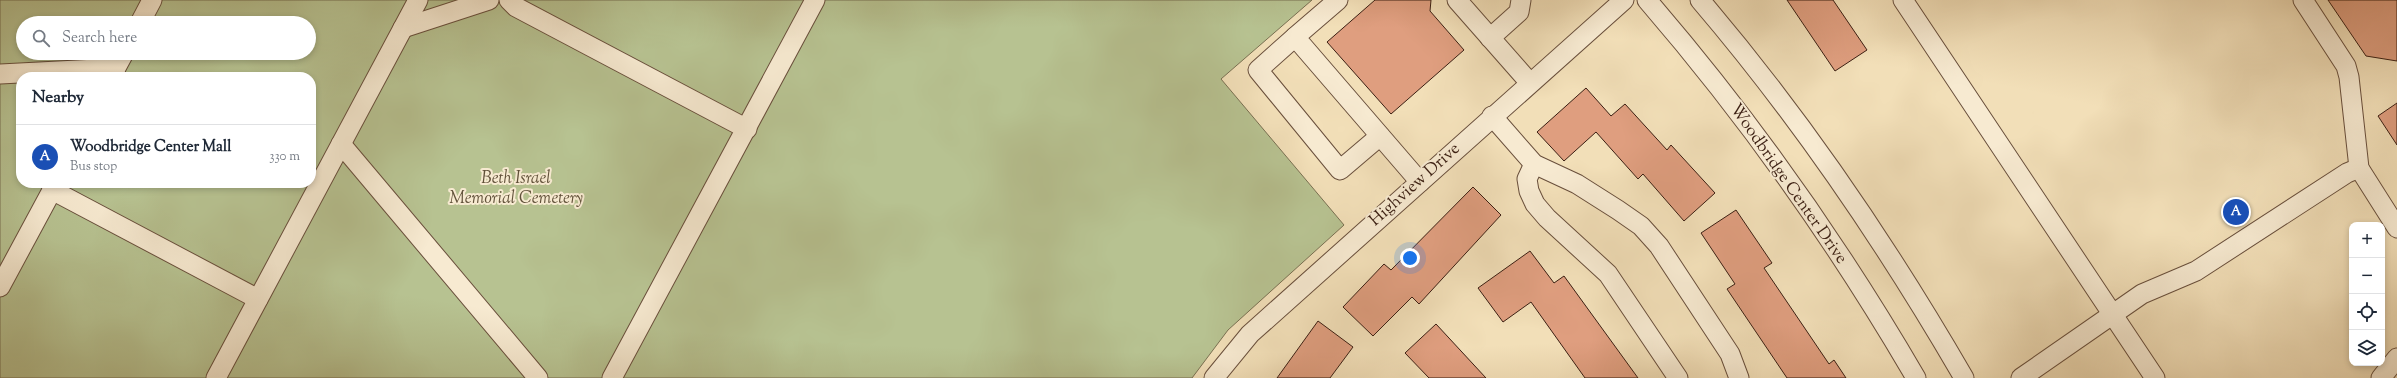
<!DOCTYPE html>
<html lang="en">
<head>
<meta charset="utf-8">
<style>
  body { margin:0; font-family:"Sorts Mill Goudy",serif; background:#f2f2f3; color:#1f2937 }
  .controls { position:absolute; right:12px; bottom:12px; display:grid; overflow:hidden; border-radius:8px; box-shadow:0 2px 6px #0003 }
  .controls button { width:36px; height:36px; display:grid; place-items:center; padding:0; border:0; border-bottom:1px solid #e0e1e3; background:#fff; color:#1f2937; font:20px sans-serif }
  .you { position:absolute; left:1410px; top:258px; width:14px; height:14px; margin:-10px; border:3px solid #fff; border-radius:50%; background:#1a73e8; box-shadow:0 0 0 6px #1a73e833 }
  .badge { display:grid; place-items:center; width:26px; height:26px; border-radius:50%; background:#8f2418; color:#fff; font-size:13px; font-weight:700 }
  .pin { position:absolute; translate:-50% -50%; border:2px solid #fff; box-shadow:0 1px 4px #0006 }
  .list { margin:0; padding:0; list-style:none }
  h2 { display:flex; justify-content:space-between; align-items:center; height:52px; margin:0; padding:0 16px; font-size:17px }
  h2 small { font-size:13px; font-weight:400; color:#747a83 }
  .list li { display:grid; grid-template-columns:26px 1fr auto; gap:12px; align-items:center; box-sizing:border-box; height:64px; padding:0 16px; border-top:1px solid #e0e1e3 }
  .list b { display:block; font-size:15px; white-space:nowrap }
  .list p { margin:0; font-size:13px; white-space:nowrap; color:#747a83 }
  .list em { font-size:13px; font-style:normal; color:#747a83 }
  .icon { flex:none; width:22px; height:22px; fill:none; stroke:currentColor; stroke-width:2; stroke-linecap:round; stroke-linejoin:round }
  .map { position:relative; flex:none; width:2397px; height:378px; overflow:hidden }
  .search { position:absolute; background:#fff; box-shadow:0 2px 6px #0003; left:16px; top:16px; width:300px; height:44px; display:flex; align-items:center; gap:10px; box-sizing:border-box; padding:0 14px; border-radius:22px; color:#747a83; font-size:15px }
  .panel { position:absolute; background:#fff; box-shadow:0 2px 6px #0003; left:16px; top:72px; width:300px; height:116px; border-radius:16px }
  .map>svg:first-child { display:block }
  .green { fill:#b7c291; stroke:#797052; fill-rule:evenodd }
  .building { fill:#df9e7f; stroke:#3b1f13 }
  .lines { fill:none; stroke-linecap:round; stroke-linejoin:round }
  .minor-casing { stroke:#694f3c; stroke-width:21 }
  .minor { stroke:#f7ead1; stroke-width:19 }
  .labels { text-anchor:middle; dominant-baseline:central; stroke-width:4; stroke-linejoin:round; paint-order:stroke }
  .park-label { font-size:17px; font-style:italic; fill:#605039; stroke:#f7ead1 }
  .street-label { font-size:17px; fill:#3b1f13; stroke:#f7ead1 }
</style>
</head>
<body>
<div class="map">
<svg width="2397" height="378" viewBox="0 0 2397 378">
  <rect width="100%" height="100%" fill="#f2dfb8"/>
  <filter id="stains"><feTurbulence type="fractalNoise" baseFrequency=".005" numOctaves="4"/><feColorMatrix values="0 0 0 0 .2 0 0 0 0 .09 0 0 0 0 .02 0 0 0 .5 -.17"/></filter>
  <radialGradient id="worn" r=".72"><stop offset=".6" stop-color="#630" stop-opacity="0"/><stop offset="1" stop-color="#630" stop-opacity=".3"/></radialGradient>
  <path class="green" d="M 0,0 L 1312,0 L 1221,79 L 1344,225 L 1228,330 L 1192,378 L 0,378 ZM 23,23 L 309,23 L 309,53 L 23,53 ZM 21,77 L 311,77 L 311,183 L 21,183 Z"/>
  <g class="building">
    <path d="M 1375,0 L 1431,0 L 1430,11 L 1464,50 L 1391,114 L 1327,42 Z"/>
    <path d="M 1787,0 L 1833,0 L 1867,50 L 1835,71 Z"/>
    <path d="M 2328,0 L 2397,0 L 2397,61 L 2366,56 Z"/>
    <path d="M 1586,88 L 1611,116 L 1625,104 L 1667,150 L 1671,145 L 1715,193 L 1684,221 L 1643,174 L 1638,179 L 1596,132 L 1564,161 L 1537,132 Z"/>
    <path d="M 2397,103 L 2397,145 L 2378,116 Z"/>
    <path d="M 1473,187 L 1501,215 L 1419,304 L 1412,297 L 1373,336 L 1343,307 L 1384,264 L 1391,270 Z"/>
    <path d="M 1736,210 L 1772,263 L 1764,268 L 1829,364 L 1834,360 L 1846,378 L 1787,378 L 1727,289 L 1735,284 L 1701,233 Z"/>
    <path d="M 1530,251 L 1554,283 L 1564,276 L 1638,378 L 1585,378 L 1531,302 L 1503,322 L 1478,288 Z"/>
    <path d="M 1318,321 L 1353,347 L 1330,378 L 1277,378 Z"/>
    <path d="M 1436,324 L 1486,378 L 1429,378 L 1405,353 Z"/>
  </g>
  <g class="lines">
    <defs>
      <g id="minor">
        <path d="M 509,0 L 516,7 L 747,129"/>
        <path d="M 1338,0 L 1295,37 L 1420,182"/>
        <path d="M 1457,0 L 1530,83"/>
        <path d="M 1647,0 C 1748,117 1838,244 1916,378"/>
        <path d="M 1700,0 C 1799,116 1887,245 1964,378"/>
        <path d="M 1903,0 L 2155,378"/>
        <path d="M 2303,0 L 2346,66 L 2349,77 L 2359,168 L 2397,228"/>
        <path d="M 140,23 L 152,0"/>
        <path d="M 403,28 L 489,0"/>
        <path d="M 1295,37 L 1258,70 L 1340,170 L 1380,136"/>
        <path d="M 1490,38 L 1519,12 L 1521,0"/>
        <path d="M 0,74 L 116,68"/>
        <path d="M 111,77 L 124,53"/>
        <path d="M 1492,116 L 1534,164 L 1577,184 L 1618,210 L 1641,226 L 1659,246 L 1730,354 L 1739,378"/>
        <path d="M 341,144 L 538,378"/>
        <path d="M 1534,164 L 1527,179 L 1529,191 L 1535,204 L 1547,218 L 1608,274 L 1678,378"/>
        <path d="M 52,190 L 258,299"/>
        <path d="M 0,287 L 56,183"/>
        <path d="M 216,378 L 418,0"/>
        <path d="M 612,378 L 815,0"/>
        <path d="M 1214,378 L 1250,334 L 1624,0"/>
        <path d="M 2021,378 L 2142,294 L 2196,271 L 2347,173 L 2359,168"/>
        <path d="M 2381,378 L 2397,358"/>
      </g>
    </defs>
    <use href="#minor" class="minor-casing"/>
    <use href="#minor" class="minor"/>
  </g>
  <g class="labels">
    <g class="park-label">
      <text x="516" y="179">Beth Israel<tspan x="516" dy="20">Memorial Cemetery</tspan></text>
    </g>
    <g class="street-label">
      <text transform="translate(1788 184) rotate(55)">Woodbridge Center Drive</text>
      <text transform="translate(1415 185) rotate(-42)">Highview Drive</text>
    </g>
  </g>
  <rect width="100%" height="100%" filter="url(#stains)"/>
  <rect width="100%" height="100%" fill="url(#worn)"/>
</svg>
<div class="controls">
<button>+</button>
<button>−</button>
<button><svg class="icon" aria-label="locate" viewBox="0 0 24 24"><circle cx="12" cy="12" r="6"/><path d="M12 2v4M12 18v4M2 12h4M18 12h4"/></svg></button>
<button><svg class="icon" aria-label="layers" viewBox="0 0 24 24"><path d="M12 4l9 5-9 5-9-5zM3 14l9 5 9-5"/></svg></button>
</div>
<div class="you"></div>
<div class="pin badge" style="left:2236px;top:212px;background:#1a4fb4">A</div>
<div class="search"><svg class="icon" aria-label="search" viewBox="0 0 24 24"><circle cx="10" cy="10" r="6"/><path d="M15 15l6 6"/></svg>Search here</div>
<section class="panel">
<h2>Nearby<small></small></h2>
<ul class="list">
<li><span class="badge" style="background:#1a4fb4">A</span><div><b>Woodbridge Center Mall</b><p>Bus stop</p></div><em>330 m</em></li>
</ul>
</section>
</div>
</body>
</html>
